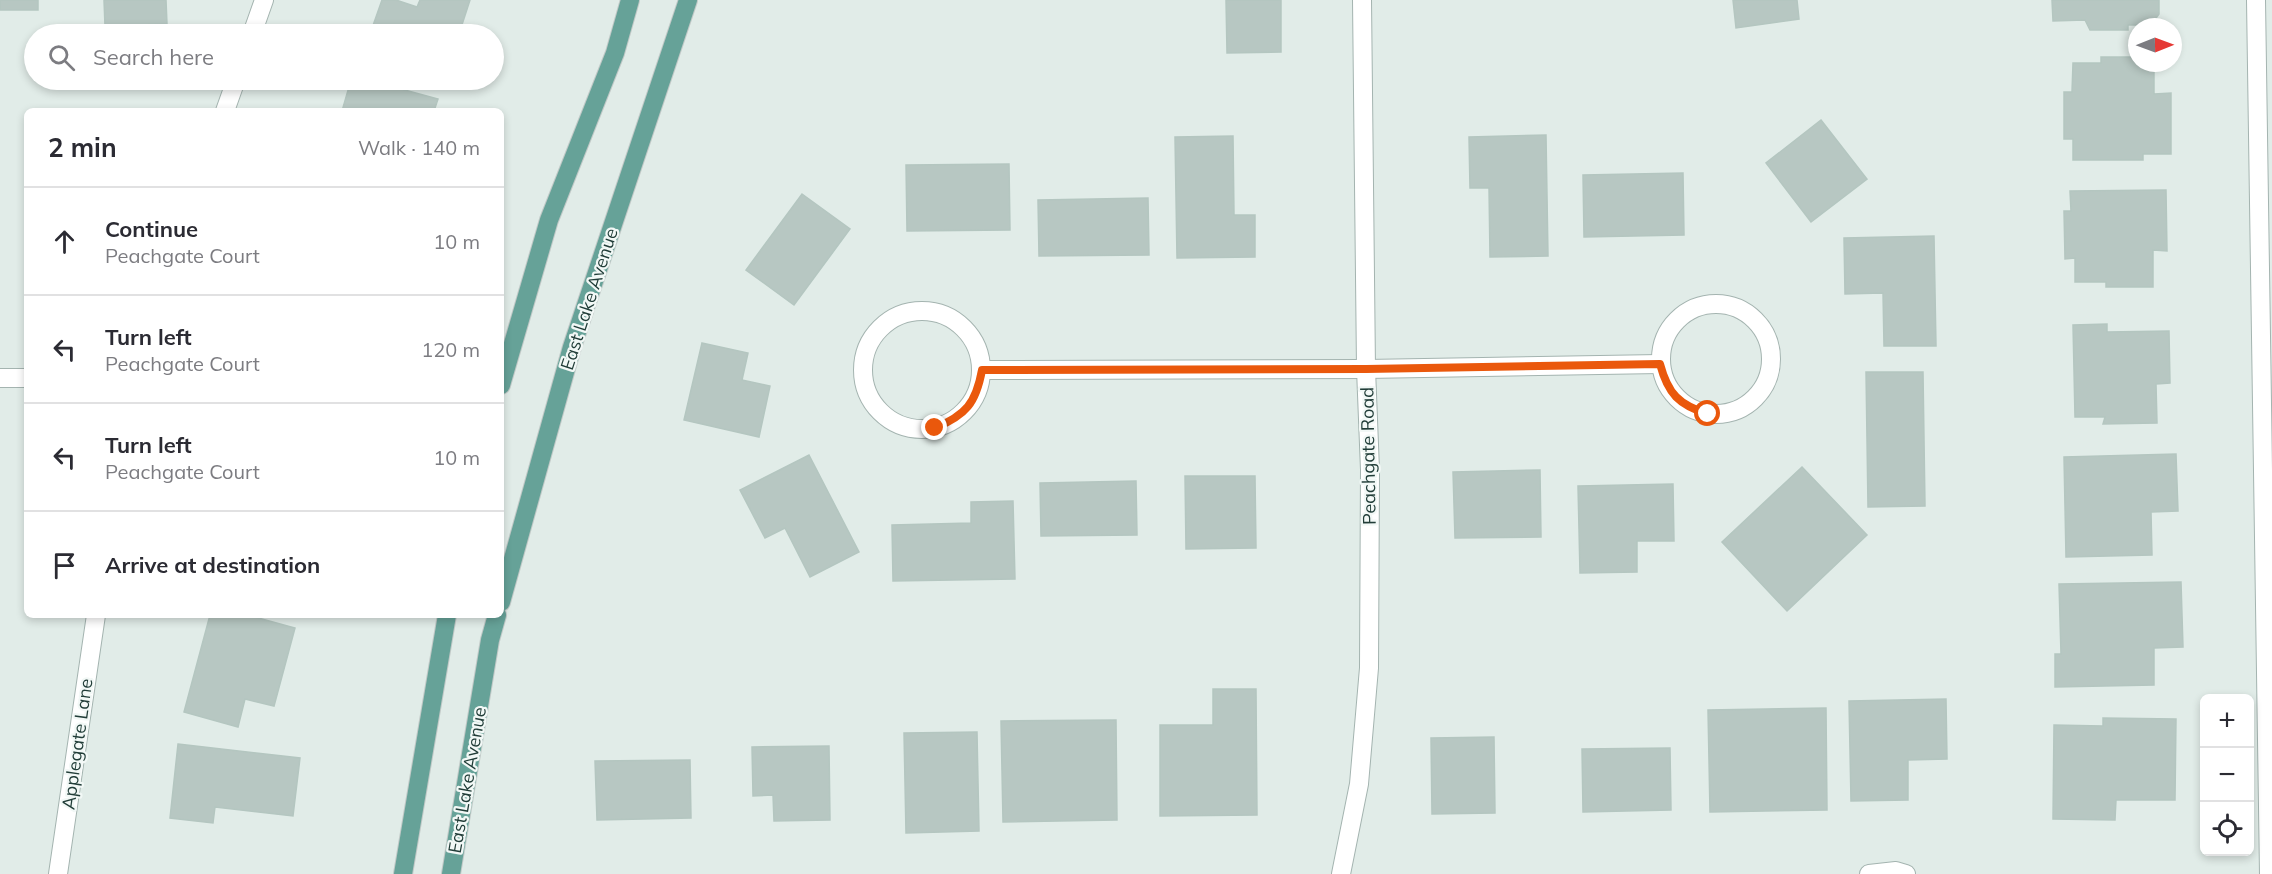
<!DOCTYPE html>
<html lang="en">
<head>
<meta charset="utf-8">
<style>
  body { margin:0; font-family:Mulish,sans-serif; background:#f2f2f3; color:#2b2b33 }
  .controls { position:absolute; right:18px; bottom:18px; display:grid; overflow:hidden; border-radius:9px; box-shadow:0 3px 9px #0003 }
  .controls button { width:54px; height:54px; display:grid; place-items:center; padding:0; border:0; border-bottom:2px solid #e1e1e2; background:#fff; color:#2b2b33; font:30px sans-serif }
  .compass { position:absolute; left:2128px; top:18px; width:54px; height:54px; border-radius:50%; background:#fff; box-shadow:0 3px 9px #0003; rotate:89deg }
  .stop { position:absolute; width:18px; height:18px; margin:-14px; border:4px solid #ea580c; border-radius:50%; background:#fff }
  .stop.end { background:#ea580c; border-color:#fff; box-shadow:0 2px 6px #0008 }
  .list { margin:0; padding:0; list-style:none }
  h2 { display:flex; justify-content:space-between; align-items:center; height:78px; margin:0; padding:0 24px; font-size:26px }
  h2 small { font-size:20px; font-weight:400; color:#7c7c81 }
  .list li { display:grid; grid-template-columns:39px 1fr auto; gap:18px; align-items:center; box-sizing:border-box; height:108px; padding:0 24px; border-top:2px solid #e1e1e2 }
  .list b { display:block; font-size:22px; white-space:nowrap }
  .list p { margin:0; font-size:20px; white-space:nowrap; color:#7c7c81 }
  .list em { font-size:20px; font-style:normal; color:#7c7c81 }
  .icon { flex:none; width:33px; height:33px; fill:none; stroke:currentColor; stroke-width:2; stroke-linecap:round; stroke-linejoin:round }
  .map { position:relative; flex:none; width:2272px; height:874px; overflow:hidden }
  .search { position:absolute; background:#fff; box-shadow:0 3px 9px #0003; left:24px; top:24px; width:480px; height:66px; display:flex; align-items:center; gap:15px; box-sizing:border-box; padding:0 21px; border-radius:33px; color:#7c7c81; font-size:22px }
  .panel { position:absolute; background:#fff; box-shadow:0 3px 9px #0003; left:24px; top:108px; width:480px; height:510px; border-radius:9px }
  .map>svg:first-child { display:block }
  .building { fill:#b7c7c2; stroke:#b4c6c0; stroke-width:1.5 }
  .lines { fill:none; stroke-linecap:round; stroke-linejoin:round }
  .minor-casing { stroke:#a4b4b0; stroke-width:20 }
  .primary-casing { stroke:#c1c9c7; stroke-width:20 }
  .minor { stroke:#fff; stroke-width:18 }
  .primary { stroke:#66a298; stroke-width:18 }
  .route { stroke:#ea580c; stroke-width:8 }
  .labels { text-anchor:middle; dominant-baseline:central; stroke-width:4.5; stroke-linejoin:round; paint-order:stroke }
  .street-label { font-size:18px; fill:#213d38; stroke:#f2f8f6 }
</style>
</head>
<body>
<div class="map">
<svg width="2272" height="874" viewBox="0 0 2272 874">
  <rect width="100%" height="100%" fill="#e1ece8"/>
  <g class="building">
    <rect x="0" y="0" width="38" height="10"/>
    <path d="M 104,0 L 166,0 L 167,24 L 105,26 Z"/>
    <path d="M 382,0 L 396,0 L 417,7 L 420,0 L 470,0 L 459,34 L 370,34 Z"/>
    <path d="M 1226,0 L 1281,0 L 1281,52 L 1227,53 Z"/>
    <path d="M 1733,0 L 1797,0 L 1799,19 L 1736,28 Z"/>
    <path d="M 2052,0 L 2159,0 L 2159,14 L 2151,25 L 2128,25 L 2128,30 L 2090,30 L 2085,20 L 2053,21 Z"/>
    <path d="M 2101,57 L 2137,57 L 2137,63 L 2154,63 L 2154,94 L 2171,93 L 2171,154 L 2143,154 L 2143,160 L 2073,160 L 2073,139 L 2064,139 L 2064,92 L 2072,92 L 2073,63 L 2101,63 Z"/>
    <path d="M 351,80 L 368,80 L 438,99 L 434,111 L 342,111 Z"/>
    <path d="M 1821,120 L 1867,179 L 1811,222 L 1766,163 Z"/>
    <path d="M 1546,135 L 1548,256 L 1490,257 L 1489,188 L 1470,188 L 1469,137 Z"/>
    <path d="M 1233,136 L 1234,215 L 1255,215 L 1255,257 L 1177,258 L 1175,137 Z"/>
    <path d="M 1009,164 L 1010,230 L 907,231 L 906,165 Z"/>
    <path d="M 1683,173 L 1684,235 L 1584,237 L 1583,175 Z"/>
    <path d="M 2166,190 L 2167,251 L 2153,250 L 2153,287 L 2106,287 L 2106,282 L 2075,282 L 2075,258 L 2065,259 L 2064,211 L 2071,211 L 2070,191 Z"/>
    <path d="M 802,194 L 850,229 L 794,305 L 746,270 Z"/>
    <path d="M 1148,198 L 1149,255 L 1039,256 L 1038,200 Z"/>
    <path d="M 1934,236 L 1936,346 L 1884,346 L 1883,293 L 1845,294 L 1844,238 Z"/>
    <path d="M 2107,324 L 2107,332 L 2169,331 L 2170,383 L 2156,384 L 2157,423 L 2103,424 L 2105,417 L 2075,417 L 2073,325 Z"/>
    <path d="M 702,343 L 748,353 L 742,380 L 770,386 L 759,437 L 684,420 Z"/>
    <path d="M 1866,372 L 1923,372 L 1925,506 L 1868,507 Z"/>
    <path d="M 2176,454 L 2178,511 L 2151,512 L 2152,555 L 2066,557 L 2064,457 Z"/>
    <path d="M 809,455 L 859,552 L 810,577 L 785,528 L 765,538 L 740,490 Z"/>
    <path d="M 1802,467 L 1867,535 L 1787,611 L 1722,542 Z"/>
    <path d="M 1540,470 L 1541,537 L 1455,538 L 1453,472 Z"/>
    <path d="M 1185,476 L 1255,476 L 1256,548 L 1186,549 Z"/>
    <path d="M 1136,481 L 1137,535 L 1041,536 L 1040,483 Z"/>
    <path d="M 1673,484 L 1674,541 L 1637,541 L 1637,572 L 1580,573 L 1578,486 Z"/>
    <path d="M 1013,501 L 1015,579 L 893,581 L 892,525 L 971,523 L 971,502 Z"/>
    <path d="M 2181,582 L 2183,647 L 2154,648 L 2154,685 L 2055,687 L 2055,654 L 2061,654 L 2059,584 Z"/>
    <path d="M 210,615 L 247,615 L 295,628 L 274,706 L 245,699 L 238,727 L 184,712 Z"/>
    <path d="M 1213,689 L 1256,689 L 1257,815 L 1160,816 L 1160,725 L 1213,725 Z"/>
    <path d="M 1946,699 L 1947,759 L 1908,760 L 1908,800 L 1851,801 L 1849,701 Z"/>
    <path d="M 1826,708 L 1827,810 L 1710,812 L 1708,710 Z"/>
    <path d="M 2103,718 L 2176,719 L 2175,800 L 2116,800 L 2115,820 L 2053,819 L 2054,725 L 2103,726 Z"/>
    <path d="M 1116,720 L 1117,820 L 1003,822 L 1001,721 Z"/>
    <path d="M 977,732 L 979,831 L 906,833 L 904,733 Z"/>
    <path d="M 1494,737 L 1495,813 L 1432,814 L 1431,738 Z"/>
    <path d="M 178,744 L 300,758 L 293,816 L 215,807 L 213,823 L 170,818 Z"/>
    <path d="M 829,746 L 830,820 L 774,821 L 773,795 L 753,796 L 752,747 Z"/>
    <path d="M 1670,748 L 1671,810 L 1583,812 L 1582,749 Z"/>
    <path d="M 690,760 L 691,818 L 597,820 L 595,761 Z"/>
  </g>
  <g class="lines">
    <defs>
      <g id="minor">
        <path d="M 2256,0 L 2269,874"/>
        <path d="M 252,34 L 264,0"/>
        <path d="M 225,111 L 236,80"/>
        <circle cx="1716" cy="359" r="55"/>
        <circle cx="922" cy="370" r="59"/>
        <path d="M 982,370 L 1366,369 L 1660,364"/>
        <path d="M 0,378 L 27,378"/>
        <path d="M 58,874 L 96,615"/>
        <path d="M 1341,874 L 1359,784 L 1369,668 L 1370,470 L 1366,369 L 1362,0"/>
        <path d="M 1869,874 L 1896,871 L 1906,874"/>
      </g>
      <g id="primary">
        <path d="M 501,385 L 549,220 L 615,53 L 630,0"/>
        <path d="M 501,602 L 572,347 L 688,0"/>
        <path d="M 403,874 L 447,615"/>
        <path d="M 451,874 L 490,640 L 497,615"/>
      </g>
    </defs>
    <use href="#minor" class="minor-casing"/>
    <use href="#primary" class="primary-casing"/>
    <use href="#minor" class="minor"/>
    <use href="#primary" class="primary"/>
  </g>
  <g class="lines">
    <path class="route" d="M 935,428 C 966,415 976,403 982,370 L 1366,369 L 1660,364 C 1668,394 1679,405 1708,414"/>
  </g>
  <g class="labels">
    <g class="street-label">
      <text transform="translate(589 299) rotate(-72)">East Lake Avenue</text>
      <text transform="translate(1368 456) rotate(-91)">Peachgate Road</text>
      <text transform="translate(77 744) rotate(-82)">Applegate Lane</text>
      <text transform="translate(467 780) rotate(-80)">East Lake Avenue</text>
    </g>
  </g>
</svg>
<div class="controls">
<button>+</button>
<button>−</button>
<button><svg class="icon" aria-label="locate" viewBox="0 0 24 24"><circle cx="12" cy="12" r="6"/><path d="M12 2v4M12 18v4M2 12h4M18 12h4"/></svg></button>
</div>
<svg class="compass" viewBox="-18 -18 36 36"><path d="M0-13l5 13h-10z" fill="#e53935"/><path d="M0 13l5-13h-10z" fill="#7c7c81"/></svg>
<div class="stop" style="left:1708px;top:414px"></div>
<div class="stop end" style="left:935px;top:428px"></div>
<div class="search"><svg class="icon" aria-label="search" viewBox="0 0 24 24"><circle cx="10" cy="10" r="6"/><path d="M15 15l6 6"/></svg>Search here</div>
<section class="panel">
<h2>2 min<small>Walk · 140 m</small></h2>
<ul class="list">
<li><svg class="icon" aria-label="ahead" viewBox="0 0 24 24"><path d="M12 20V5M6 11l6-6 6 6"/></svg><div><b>Continue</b><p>Peachgate Court</p></div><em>10 m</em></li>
<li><svg class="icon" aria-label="left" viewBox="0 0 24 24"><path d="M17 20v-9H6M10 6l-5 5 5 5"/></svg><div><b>Turn left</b><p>Peachgate Court</p></div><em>120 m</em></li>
<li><svg class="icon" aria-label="left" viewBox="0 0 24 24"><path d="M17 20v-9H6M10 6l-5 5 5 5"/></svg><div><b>Turn left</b><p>Peachgate Court</p></div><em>10 m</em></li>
<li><svg class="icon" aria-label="arrive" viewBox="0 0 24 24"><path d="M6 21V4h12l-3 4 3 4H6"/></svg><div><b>Arrive at destination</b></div></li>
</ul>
</section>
</div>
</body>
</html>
